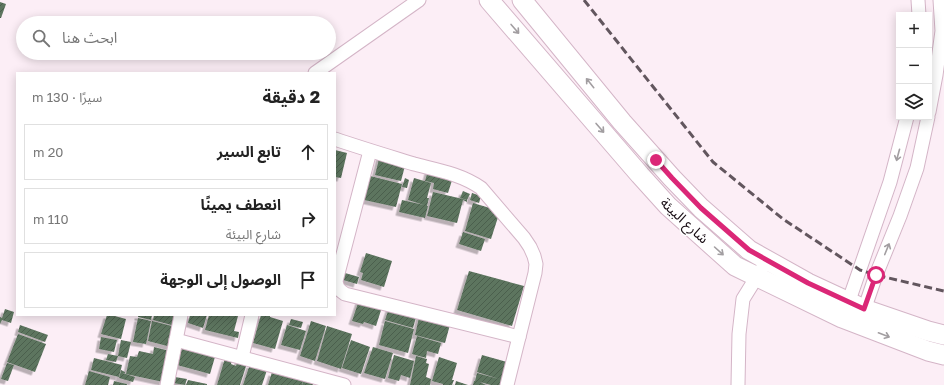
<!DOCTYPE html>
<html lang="ar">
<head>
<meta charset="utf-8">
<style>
  body { margin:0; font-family:"Golos Text","Noto Sans Arabic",sans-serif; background:#f2f2f2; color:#222; direction:rtl }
  .controls { position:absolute; right:12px; top:12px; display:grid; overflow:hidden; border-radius:0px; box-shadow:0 2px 10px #0003 }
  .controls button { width:36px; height:36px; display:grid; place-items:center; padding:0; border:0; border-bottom:1px solid #e0e0e0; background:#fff; color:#222; font:20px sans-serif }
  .stop { position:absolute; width:12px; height:12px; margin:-9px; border:3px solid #db2777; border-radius:50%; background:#fff }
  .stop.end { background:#db2777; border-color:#fff; box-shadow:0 1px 4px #0008 }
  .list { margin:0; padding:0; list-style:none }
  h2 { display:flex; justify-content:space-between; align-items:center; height:52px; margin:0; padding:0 16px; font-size:17px }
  h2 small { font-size:13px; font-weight:400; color:#767676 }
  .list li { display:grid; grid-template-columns:26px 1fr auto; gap:12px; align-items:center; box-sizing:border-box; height:56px; margin:0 8px 8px; padding:0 8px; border:1px solid #e0e0e0; border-radius:0px }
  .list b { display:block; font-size:15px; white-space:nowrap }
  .list p { margin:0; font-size:13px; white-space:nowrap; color:#767676 }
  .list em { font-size:13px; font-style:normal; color:#767676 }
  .icon { flex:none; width:22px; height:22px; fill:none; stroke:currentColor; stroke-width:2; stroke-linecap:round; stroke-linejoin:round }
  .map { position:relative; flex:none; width:944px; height:385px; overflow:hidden; direction:ltr }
  .search { position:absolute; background:#fff; box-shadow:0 2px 10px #0003; left:16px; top:16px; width:320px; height:44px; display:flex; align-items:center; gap:10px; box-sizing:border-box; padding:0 14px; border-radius:22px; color:#767676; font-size:15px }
  .panel { position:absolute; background:#fff; box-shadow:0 2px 10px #0003; left:16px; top:72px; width:320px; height:244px; border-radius:0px; direction:rtl }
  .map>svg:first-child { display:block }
  .building { fill:url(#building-hatch); filter:url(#shadow) }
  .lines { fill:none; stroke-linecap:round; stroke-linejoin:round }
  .street-casing { stroke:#d4b5c7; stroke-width:15 }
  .secondary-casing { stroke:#d4b5c7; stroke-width:21 }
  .street { stroke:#fff; stroke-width:13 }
  .secondary { stroke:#fff; stroke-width:19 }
  .rail { stroke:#62565e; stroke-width:3; stroke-dasharray:8 4; stroke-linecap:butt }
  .oneway { stroke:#a29ea1 }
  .route { stroke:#db2777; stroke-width:5 }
  .labels { text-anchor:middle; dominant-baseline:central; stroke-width:3; stroke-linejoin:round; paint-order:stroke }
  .street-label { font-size:14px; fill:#170c13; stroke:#fff }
</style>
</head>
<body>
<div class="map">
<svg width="944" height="385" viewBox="0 0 944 385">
  <defs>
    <pattern id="building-hatch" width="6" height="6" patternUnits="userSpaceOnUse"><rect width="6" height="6" fill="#5d755f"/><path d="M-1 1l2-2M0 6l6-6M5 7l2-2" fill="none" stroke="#4c5e4d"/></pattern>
    <filter id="shadow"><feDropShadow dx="-3.5" dy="3.5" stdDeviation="0" flood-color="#0004"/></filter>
  </defs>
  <rect width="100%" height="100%" fill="#fceef6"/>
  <g class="building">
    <path d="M 0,2 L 6,4 L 1,18 L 0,18 Z"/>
    <path d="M 335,150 L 347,153 L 341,178 L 335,177 Z"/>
    <path d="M 380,155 L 406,162 L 401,181 L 375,175 Z"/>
    <path d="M 429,167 L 454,174 L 448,193 L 433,189 L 434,183 L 425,181 Z"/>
    <path d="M 370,176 L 402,184 L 396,207 L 364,200 Z"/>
    <path d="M 405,178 L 409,180 L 407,188 L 402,187 Z"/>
    <path d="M 414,178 L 431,183 L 427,198 L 429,198 L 427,206 L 428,206 L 425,218 L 399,212 L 402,200 L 424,205 L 408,200 Z"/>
    <path d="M 463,191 L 470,194 L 467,200 L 460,198 Z"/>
    <path d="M 433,192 L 467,200 L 467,202 L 463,200 L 457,223 L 427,216 Z"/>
    <path d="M 472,193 L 481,196 L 479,203 L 470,200 Z"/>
    <path d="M 473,203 L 500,211 L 491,239 L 465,231 Z"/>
    <path d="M 463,232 L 485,239 L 481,251 L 459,244 Z"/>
    <path d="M 366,253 L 392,261 L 384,287 L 361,280 L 363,273 L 360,272 Z"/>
    <path d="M 469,271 L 524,286 L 512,326 L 457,310 Z"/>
    <path d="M 345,273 L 359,277 L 357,284 L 343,280 Z"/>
    <path d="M 360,297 L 383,304 L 376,326 L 364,322 L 363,324 L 352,321 Z"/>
    <path d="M 392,299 L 419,307 L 413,328 L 385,320 Z"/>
    <path d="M 5,309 L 14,312 L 11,323 L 2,320 L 0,324 L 0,317 L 2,318 Z"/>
    <path d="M 420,313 L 451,321 L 445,343 L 415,335 Z"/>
    <path d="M 107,315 L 111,315 L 126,319 L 121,339 L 101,334 Z"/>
    <path d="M 138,315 L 152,315 L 151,320 L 138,317 Z"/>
    <path d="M 154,315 L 178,315 L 175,326 L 153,320 Z"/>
    <path d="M 190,315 L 207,315 L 203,328 L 188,323 Z"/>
    <path d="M 209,315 L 238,316 L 234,331 L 239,332 L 238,338 L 205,330 Z"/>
    <path d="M 261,315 L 270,315 L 270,317 L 283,321 L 275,349 L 253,343 Z"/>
    <path d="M 138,318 L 151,321 L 146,344 L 133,342 Z"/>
    <path d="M 291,319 L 303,322 L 301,328 L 289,325 Z"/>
    <path d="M 152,321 L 176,327 L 171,347 L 148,341 Z"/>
    <path d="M 311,321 L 326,326 L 315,361 L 300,356 Z"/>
    <path d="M 385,321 L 414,329 L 408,353 L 379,345 Z"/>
    <path d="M 20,325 L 48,335 L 45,342 L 18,332 Z"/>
    <path d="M 287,325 L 306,331 L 300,350 L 281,345 Z"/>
    <path d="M 327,326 L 352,334 L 341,369 L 317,361 Z"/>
    <path d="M 18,334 L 46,344 L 35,372 L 7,362 Z"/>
    <path d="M 417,336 L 441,343 L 438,354 L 427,351 L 426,358 L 412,354 Z"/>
    <path d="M 101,337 L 117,340 L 114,352 L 99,349 Z"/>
    <path d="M 121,340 L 131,342 L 127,358 L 118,356 Z"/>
    <path d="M 351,340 L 370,347 L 361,374 L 342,368 Z"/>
    <path d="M 184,341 L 217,350 L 210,374 L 177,365 Z"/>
    <path d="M 154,347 L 170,351 L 163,382 L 126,374 L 130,356 L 137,357 L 139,351 L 153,354 Z"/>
    <path d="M 373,347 L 393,353 L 385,379 L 364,373 Z"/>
    <path d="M 241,351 L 250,354 L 240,385 L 217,385 L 225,358 L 232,360 L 231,364 L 236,366 Z"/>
    <path d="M 108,354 L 118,356 L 116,362 L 106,360 Z"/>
    <path d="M 394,355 L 414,361 L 410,378 L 401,375 L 399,381 L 388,378 Z"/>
    <path d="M 482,355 L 507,362 L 501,385 L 491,385 L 480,382 L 486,385 L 473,385 L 474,381 L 475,381 L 477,373 L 499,379 L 477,372 Z"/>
    <path d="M 416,356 L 427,359 L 426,363 L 429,364 L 426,377 L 431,379 L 430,385 L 410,385 Z"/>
    <path d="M 439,357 L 457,363 L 452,380 L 454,380 L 452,385 L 443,385 L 443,384 L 432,381 Z"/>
    <path d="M 94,358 L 122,365 L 119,377 L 91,370 Z"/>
    <path d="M 7,363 L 14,365 L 8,381 L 1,379 Z"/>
    <path d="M 250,364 L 267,370 L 262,385 L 243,385 Z"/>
    <path d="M 121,370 L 125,372 L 125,373 L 123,373 L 135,377 L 133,382 L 119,378 Z"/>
    <path d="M 89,371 L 110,377 L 108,385 L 85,385 Z"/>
    <path d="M 282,371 L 304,378 L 302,385 L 268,385 L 272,372 L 280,375 Z"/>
    <path d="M 307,372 L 316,376 L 313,385 L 302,385 Z"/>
    <path d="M 175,377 L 187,379 L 185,385 L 173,383 Z"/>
    <path d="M 188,380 L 207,384 L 207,385 L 186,385 Z"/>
    <path d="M 114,381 L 127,384 L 127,385 L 113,385 Z"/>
    <path d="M 456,381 L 468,385 L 455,385 Z"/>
  </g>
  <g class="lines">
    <defs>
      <g id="street">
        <path d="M 918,0 L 919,15"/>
        <path d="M 315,73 L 419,0"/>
        <path d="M 929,112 L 936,75 L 942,31 L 940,0"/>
        <path d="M 335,139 C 361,148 388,156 414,164 C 437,170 461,174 481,188 L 524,238 L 530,247 L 534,256 L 536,264 L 535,273 L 507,385"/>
        <path d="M 370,151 L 336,281 C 337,288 339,290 345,294 L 519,337"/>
        <path d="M 846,309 L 890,182 L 907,117"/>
        <path d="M 862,316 L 876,275 L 900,216 L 917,168 L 928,117"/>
        <path d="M 176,340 L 344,385"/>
        <path d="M 242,357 L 252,315"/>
        <path d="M 167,385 L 181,315"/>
        <path d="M 738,385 L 739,334 L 743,299 L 761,270"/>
      </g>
      <g id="secondary">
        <path d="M 489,0 L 640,175 L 668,206 L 735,266 L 842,318 L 928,351 L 944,355"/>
        <path d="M 522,0 L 622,122 L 672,178 L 701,208 L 749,250 L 808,283 L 849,302 L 864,309 L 928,331 L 944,335"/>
      </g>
    </defs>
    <use href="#street" class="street-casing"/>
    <use href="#secondary" class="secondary-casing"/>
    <use href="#street" class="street"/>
    <use href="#secondary" class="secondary"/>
    <path class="rail" d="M 584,0 L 713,162 L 783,219 L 860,270 L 876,275 L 944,291"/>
  </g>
  <defs><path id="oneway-shaft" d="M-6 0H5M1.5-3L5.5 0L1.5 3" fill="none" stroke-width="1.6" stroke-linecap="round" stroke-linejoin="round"/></defs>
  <g class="oneway">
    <use href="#oneway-shaft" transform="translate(515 29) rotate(49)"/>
    <use href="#oneway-shaft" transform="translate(590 83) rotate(-129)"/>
    <use href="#oneway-shaft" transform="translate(600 128) rotate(49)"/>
    <use href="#oneway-shaft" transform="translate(898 155) rotate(105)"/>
    <use href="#oneway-shaft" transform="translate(887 249) rotate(-68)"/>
    <use href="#oneway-shaft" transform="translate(719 251) rotate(42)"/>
    <use href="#oneway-shaft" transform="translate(884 335) rotate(21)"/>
  </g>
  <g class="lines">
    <path class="route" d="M 656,160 L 672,178 L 701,208 L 749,250 L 808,283 L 864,309 L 876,275"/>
  </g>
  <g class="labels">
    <g class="street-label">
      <text transform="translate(685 220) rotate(43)">شارع البيئة</text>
    </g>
  </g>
</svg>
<div class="controls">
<button>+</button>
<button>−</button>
<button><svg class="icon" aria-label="layers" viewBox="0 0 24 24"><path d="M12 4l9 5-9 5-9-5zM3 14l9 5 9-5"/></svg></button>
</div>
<div class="stop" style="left:876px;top:275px"></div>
<div class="stop end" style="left:656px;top:160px"></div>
<div class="search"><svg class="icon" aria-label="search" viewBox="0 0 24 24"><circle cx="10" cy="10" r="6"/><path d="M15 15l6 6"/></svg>ابحث هنا</div>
<section class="panel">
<h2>2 دقيقة<small>سيرًا · 130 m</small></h2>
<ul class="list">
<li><svg class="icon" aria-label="ahead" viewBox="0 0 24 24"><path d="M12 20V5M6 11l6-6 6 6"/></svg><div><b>تابع السير</b></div><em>20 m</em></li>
<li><svg class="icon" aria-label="right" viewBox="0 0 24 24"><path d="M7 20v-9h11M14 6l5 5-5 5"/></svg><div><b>انعطف يمينًا</b><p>شارع البيئة</p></div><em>110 m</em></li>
<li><svg class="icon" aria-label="arrive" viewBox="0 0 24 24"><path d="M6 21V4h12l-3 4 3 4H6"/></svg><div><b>الوصول إلى الوجهة</b></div></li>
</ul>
</section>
</div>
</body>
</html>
